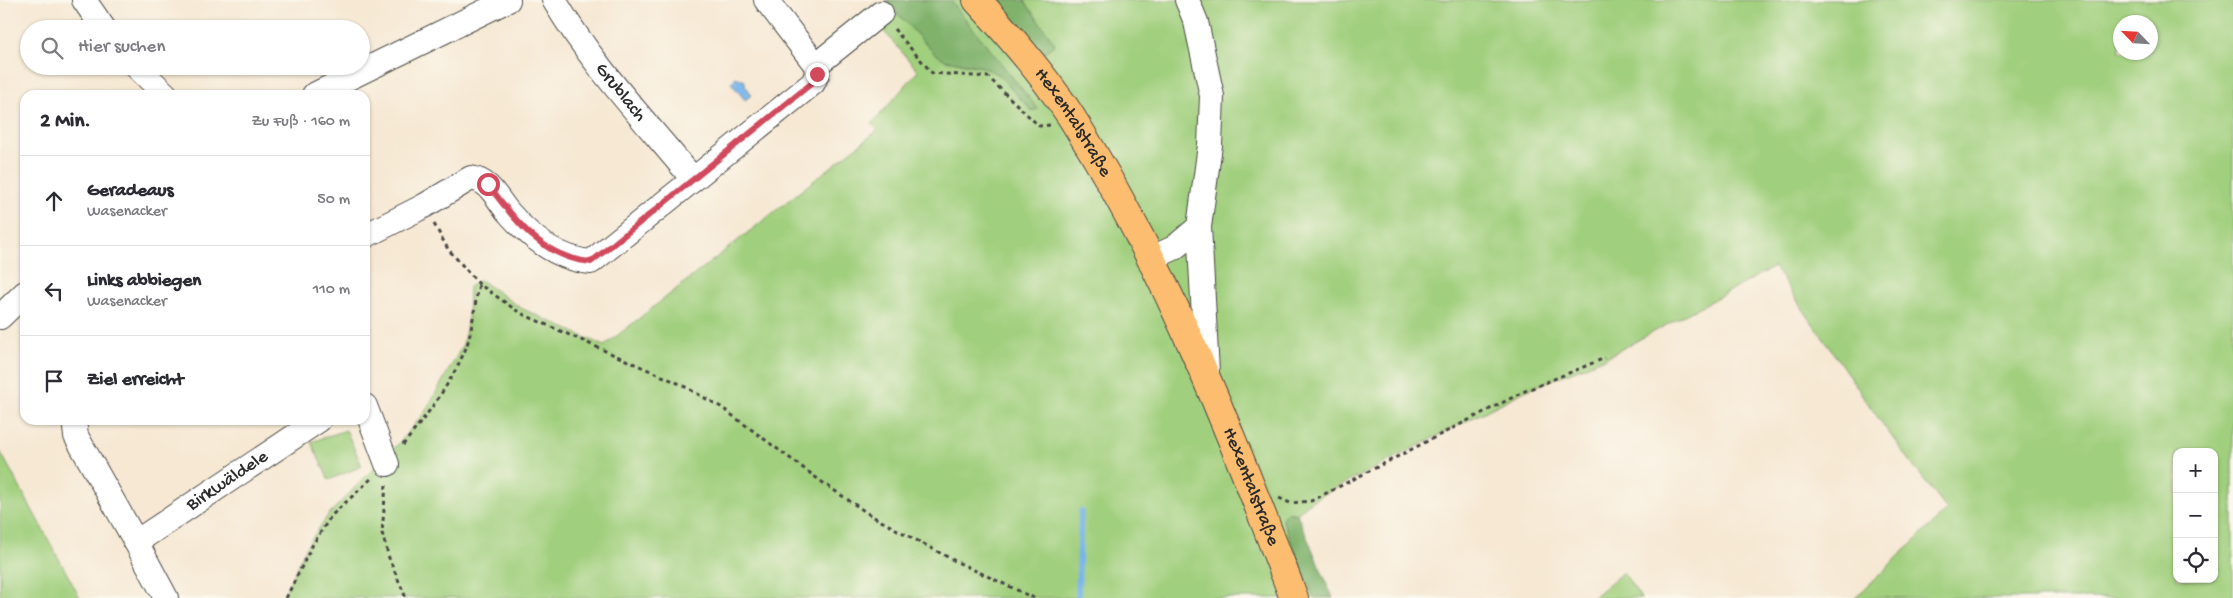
<!DOCTYPE html>
<html lang="de">
<head>
<meta charset="utf-8">
<style>
  body { margin:0; font-family:"Gochi Hand",sans-serif; background:#f7f7f7; color:#2b2b33 }
  .controls { position:absolute; right:15px; bottom:15px; display:grid; overflow:hidden; border-radius:10px; box-shadow:0 1px 4px #0004 }
  .controls button { width:45px; height:45px; display:grid; place-items:center; padding:0; border:0; border-bottom:1px solid #e1e1e2; background:#fff; color:#2b2b33; font:25px sans-serif }
  .compass { position:absolute; left:2113px; top:15px; width:45px; height:45px; border-radius:50%; background:#fff; box-shadow:0 1px 4px #0004; rotate:295deg }
  .stop { position:absolute; width:15px; height:15px; margin:-11px; border:4px solid #d1495b; border-radius:50%; background:#fff }
  .stop.end { background:#d1495b; border-color:#fff; box-shadow:0 1px 5px #0008 }
  .list { margin:0; padding:0; list-style:none }
  h2 { display:flex; justify-content:space-between; align-items:center; height:65px; margin:0; padding:0 20px; font-size:21px }
  h2 small { font-size:16px; font-weight:400; color:#7c7c81 }
  .list li { display:grid; grid-template-columns:32px 1fr auto; gap:15px; align-items:center; box-sizing:border-box; height:90px; padding:0 20px; border-top:1px solid #e1e1e2 }
  .list b { display:block; font-size:19px; white-space:nowrap }
  .list p { margin:0; font-size:16px; white-space:nowrap; color:#7c7c81 }
  .list em { font-size:16px; font-style:normal; color:#7c7c81 }
  .icon { flex:none; width:28px; height:28px; fill:none; stroke:currentColor; stroke-width:2; stroke-linecap:round; stroke-linejoin:round }
  .map { position:relative; flex:none; width:2233px; height:598px; overflow:hidden }
  .search { position:absolute; background:#fff; box-shadow:0 1px 4px #0004; left:20px; top:20px; width:350px; height:55px; display:flex; align-items:center; gap:12px; box-sizing:border-box; padding:0 18px; border-radius:28px; color:#7c7c81; font-size:19px }
  .panel { position:absolute; background:#fff; box-shadow:0 1px 4px #0004; left:20px; top:90px; width:350px; height:335px; border-radius:15px }
  .map>svg:first-child { display:block }
  .green { fill:#a0cf7d; stroke:#667d54; fill-rule:evenodd }
  .forest { fill:#80b26c; stroke:#566e4c }
  .water { fill:#77b4e9; stroke:#51708a }
  .lines { fill:none; stroke-linecap:round; stroke-linejoin:round }
  .stream { stroke:#77b4e9; stroke-width:5.5 }
  .minor-casing { stroke:#494744; stroke-width:26 }
  .major-casing { stroke:#494744; stroke-width:30 }
  .path { stroke:#494744; stroke-width:3; stroke-dasharray:4 4; stroke-linecap:butt }
  .minor { stroke:#fff; stroke-width:24 }
  .major { stroke:#fcbd6f; stroke-width:28 }
  .route { stroke:#d1495b; stroke-width:6 }
  .labels { text-anchor:middle; dominant-baseline:central; stroke-width:5; stroke-linejoin:round; paint-order:stroke }
  .street-label { font-size:19px; fill:#2b2b2b; stroke:#fbf7ec }
</style>
</head>
<body>
<div class="map">
<svg width="2233" height="598" viewBox="0 0 2233 598">
  <rect width="100%" height="100%" fill="#fbf7ec"/>
  <filter id="ink" filterUnits="userSpaceOnUse"><feTurbulence type="fractalNoise" baseFrequency=".02" numOctaves="2"/><feDisplacementMap in="SourceGraphic" scale="10" xChannelSelector="R" yChannelSelector="G"/><feConvolveMatrix kernelMatrix="1 2 1 2 8 2 1 2 1" color-interpolation-filters="sRGB"/></filter>
  <filter id="wash" filterUnits="userSpaceOnUse"><feTurbulence type="fractalNoise" baseFrequency=".0096" numOctaves="4" result="noise"/><feDisplacementMap in="SourceGraphic" scale="20" xChannelSelector="R" yChannelSelector="G"/><feGaussianBlur stdDeviation="1.12" result="paint"/><feColorMatrix in="noise" values="0 0 0 0 0 0 0 0 0 0 0 0 0 0 0 0 0 1.4 0 .05"/><feComposite in="paint" operator="in"/></filter>
  <g filter="url(#wash)">
    <rect width="100%" height="100%" fill="#f6e8d3"/>
    <g class="green">
      <path d="M 950,0 L 1000,0 L 1040,56 L 1055,44 L 1024,0 L 2233,0 L 2233,598 L 1855,598 L 1947,510 L 1883,425 L 1774,267 L 1605,358 L 1525,391 L 1311,501 L 1297,514 L 1287,512 L 1282,519 L 1314,598 L 282,598 L 308,544 L 329,514 L 398,444 L 425,412 L 463,345 L 468,319 L 469,287 L 480,280 L 521,308 L 604,346 L 878,130 L 872,124 L 918,71 L 877,23 L 893,8 L 933,52 L 963,64 L 989,68 L 998,74 L 1020,99 L 1037,108 ZM 2120,22 L 2150,22 L 2150,52 L 2120,52 ZM 2177,452 L 2214,452 L 2214,579 L 2177,579 Z"/>
      <path d="M 346,430 L 362,466 L 329,480 L 311,442 Z"/>
      <path d="M 0,451 L 71,581 L 80,598 L 0,598 Z"/>
      <path d="M 1623,572 L 1641,598 L 1592,598 Z"/>
    </g>
    <g class="forest">
      <path d="M 885,0 L 950,0 L 1038,109 L 1032,111 L 998,74 L 979,66 L 945,60 L 933,52 Z"/>
      <path d="M 1000,0 L 1024,0 L 1055,44 L 1040,56 Z"/>
      <path d="M 1287,512 L 1297,514 L 1333,598 L 1314,598 L 1282,518 Z"/>
    </g>
    <path class="water" d="M 736,77 L 745,81 L 745,85 L 752,95 L 745,100 L 731,83 Z"/>
    <g class="lines">
      <path class="stream" d="M 1078,598 L 1081,511"/>
    </g>
  </g>
  <g filter="url(#ink)">
    <g class="lines">
      <defs>
        <g id="minor">
          <path d="M 84,0 L 104,29"/>
          <path id="s1" d="M 554,0 C 592,65 645,121 693,179"/>
          <path d="M 1187,0 L 1196,22 L 1212,96 L 1210,145 L 1199,227 L 1207,372"/>
          <path d="M 816,65 L 881,13"/>
          <path d="M 136,66 L 166,95"/>
          <path d="M 314,95 L 508,0"/>
          <path d="M 365,236 L 424,206 L 471,178 C 491,181 497,200 510,214 C 531,238 557,259 591,262 L 813,83 L 817,74 L 816,65 L 766,0"/>
          <path d="M 1152,258 L 1174,248 L 1199,227"/>
          <path d="M 0,317 L 25,293"/>
          <path d="M 365,406 L 387,464"/>
          <path d="M 74,420 L 76,436 L 136,542 L 166,598"/>
          <path id="s2" d="M 136,542 L 319,420"/>
        </g>
        <g id="major">
          <path id="s3" d="M 977,0 C 1011,37 1045,76 1072,118 C 1167,268 1231,433 1294,598"/>
        </g>
      </defs>
      <use href="#minor" class="minor-casing"/>
      <use href="#major" class="major-casing"/>
      <g class="path">
        <path d="M 894,29 L 932,73 L 988,77 L 1039,126 L 1051,125"/>
        <path d="M 434,224 L 448,249 L 479,284 L 520,313 L 680,384 L 721,407 L 822,482 L 870,515 L 955,561 L 1034,598"/>
        <path d="M 403,445 C 426,416 451,384 466,348 C 472,332 475,302 479,284"/>
        <path d="M 386,485 L 382,533 L 389,558 L 406,598"/>
        <path d="M 1279,498 L 1290,503 L 1311,501 L 1525,391 L 1605,358"/>
        <path d="M 286,598 L 312,546 L 331,516 L 373,477"/>
      </g>
      <use href="#minor" class="minor"/>
      <use href="#major" class="major"/>
    </g>
  </g>
  <g class="lines" filter="url(#ink)">
    <path class="route" d="M 488,184 C 514,220 543,258 591,262 L 812,83 L 817,74"/>
  </g>
  <g class="labels">
    <g class="street-label">
      <text stroke="none"><textPath href="#s1" startOffset="114">Grublach</textPath></text>
      <text stroke="none"><textPath href="#s3" startOffset="156">Hexentalstraße</textPath></text>
      <text stroke="none"><textPath href="#s2" startOffset="110">Birkwäldele</textPath></text>
      <text stroke="none"><textPath href="#s3" startOffset="562">Hexentalstraße</textPath></text>
    </g>
  </g>
</svg>
<div class="controls">
<button>+</button>
<button>−</button>
<button><svg class="icon" aria-label="locate" viewBox="0 0 24 24"><circle cx="12" cy="12" r="6"/><path d="M12 2v4M12 18v4M2 12h4M18 12h4"/></svg></button>
</div>
<svg class="compass" viewBox="-18 -18 36 36"><path d="M0-13l5 13h-10z" fill="#e53935"/><path d="M0 13l5-13h-10z" fill="#7c7c81"/></svg>
<div class="stop" style="left:488px;top:184px"></div>
<div class="stop end" style="left:817px;top:74px"></div>
<div class="search"><svg class="icon" aria-label="search" viewBox="0 0 24 24"><circle cx="10" cy="10" r="6"/><path d="M15 15l6 6"/></svg>Hier suchen</div>
<section class="panel">
<h2>2 Min.<small>Zu Fuß · 160 m</small></h2>
<ul class="list">
<li><svg class="icon" aria-label="ahead" viewBox="0 0 24 24"><path d="M12 20V5M6 11l6-6 6 6"/></svg><div><b>Geradeaus</b><p>Wasenacker</p></div><em>50 m</em></li>
<li><svg class="icon" aria-label="left" viewBox="0 0 24 24"><path d="M17 20v-9H6M10 6l-5 5 5 5"/></svg><div><b>Links abbiegen</b><p>Wasenacker</p></div><em>110 m</em></li>
<li><svg class="icon" aria-label="arrive" viewBox="0 0 24 24"><path d="M6 21V4h12l-3 4 3 4H6"/></svg><div><b>Ziel erreicht</b></div></li>
</ul>
</section>
</div>
</body>
</html>
